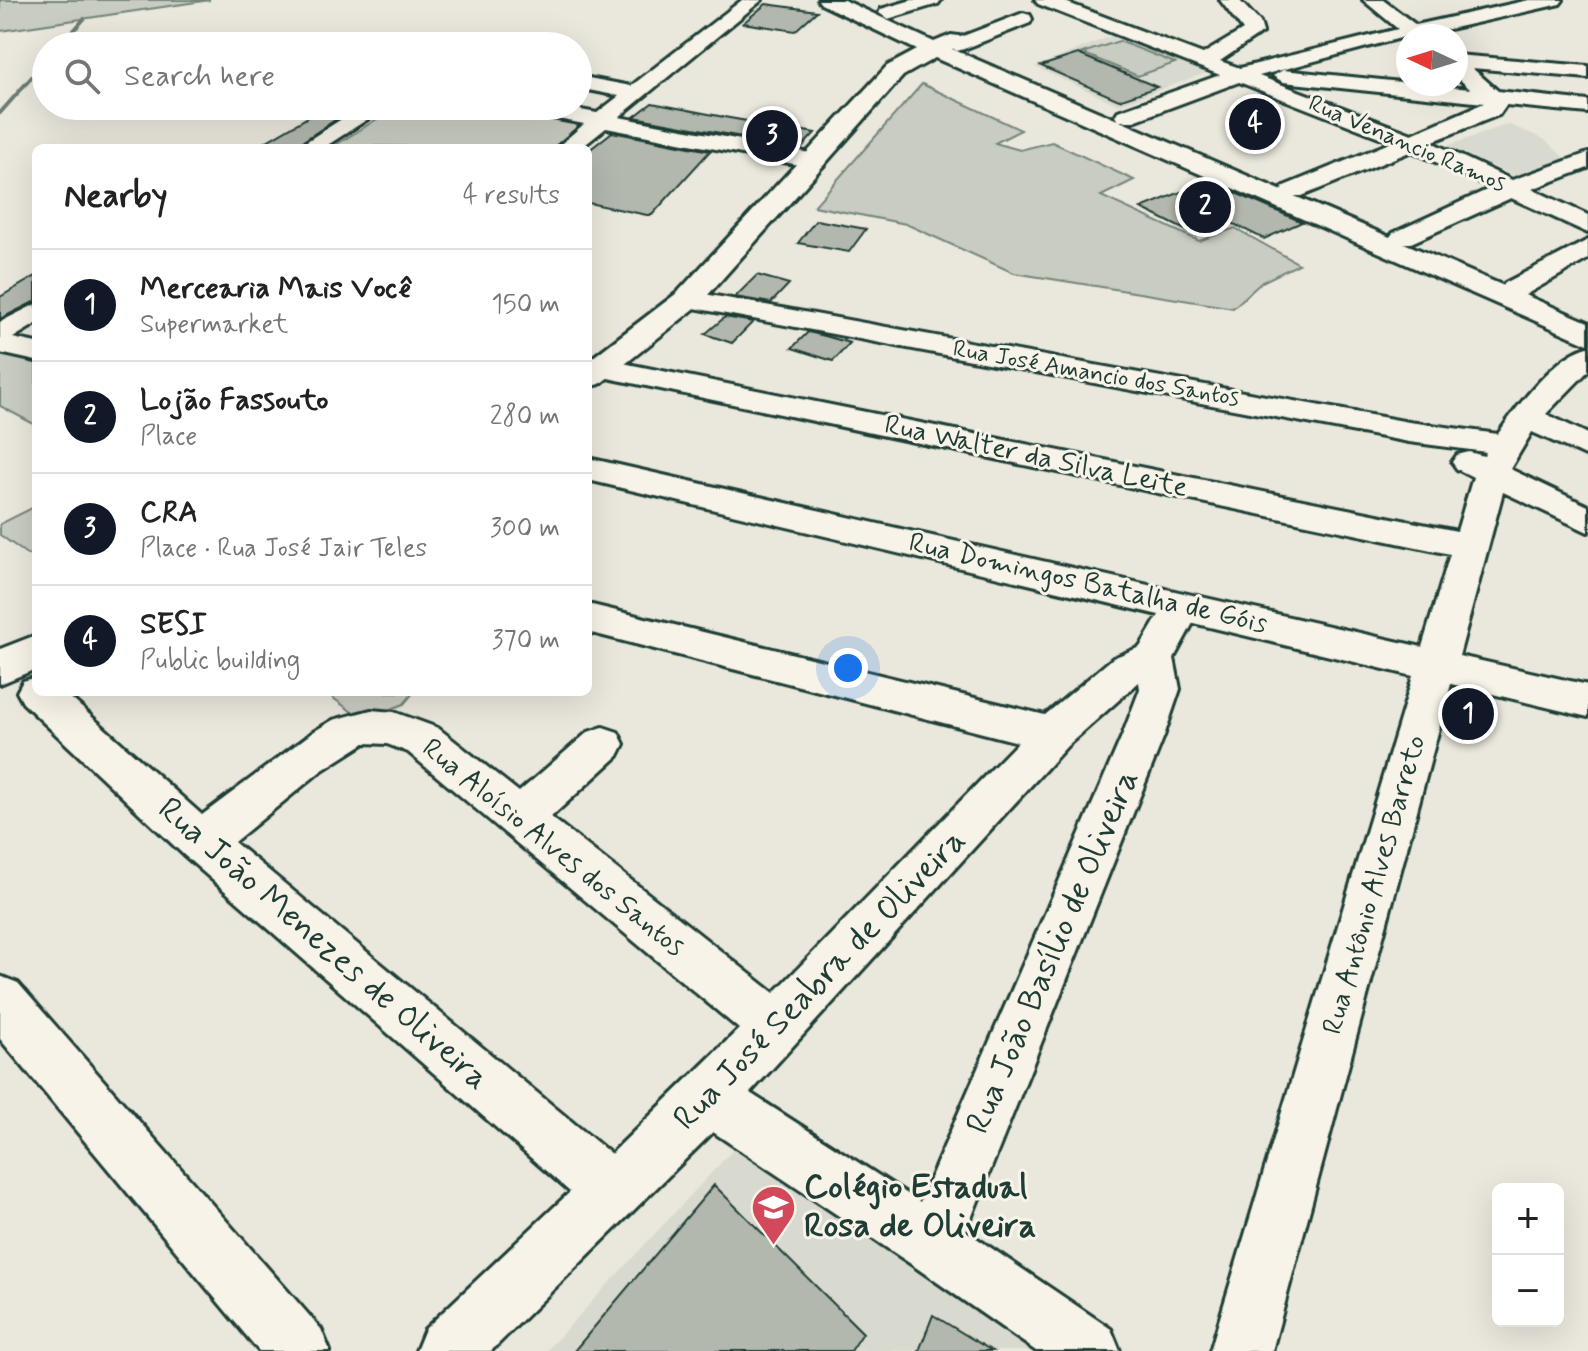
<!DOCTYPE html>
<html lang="en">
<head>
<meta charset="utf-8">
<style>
  body { margin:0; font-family:Mynerve,sans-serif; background:#f6f6f6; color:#222 }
  .controls { position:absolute; right:24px; bottom:24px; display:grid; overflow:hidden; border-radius:12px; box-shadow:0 8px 32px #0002 }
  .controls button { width:72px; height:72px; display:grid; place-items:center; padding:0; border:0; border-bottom:2px solid #e0e0e0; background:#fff; color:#222; font:40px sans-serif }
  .compass { position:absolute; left:1396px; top:24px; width:72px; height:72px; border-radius:50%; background:#fff; box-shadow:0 8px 32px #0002; rotate:274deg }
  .you { position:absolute; left:848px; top:668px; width:28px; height:28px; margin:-20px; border:6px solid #fff; border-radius:50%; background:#1a73e8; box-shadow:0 0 0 12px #1a73e833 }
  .badge { display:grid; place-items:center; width:52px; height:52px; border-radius:50%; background:#111827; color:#fff; font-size:26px; font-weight:700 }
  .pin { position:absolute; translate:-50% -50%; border:4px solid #fff; box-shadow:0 2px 8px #0006 }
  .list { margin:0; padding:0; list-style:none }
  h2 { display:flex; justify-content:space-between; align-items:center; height:104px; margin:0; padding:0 32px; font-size:34px }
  h2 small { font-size:26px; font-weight:400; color:#767676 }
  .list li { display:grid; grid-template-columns:52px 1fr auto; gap:24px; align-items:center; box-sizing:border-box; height:112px; padding:0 32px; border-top:2px solid #e0e0e0 }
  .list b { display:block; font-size:30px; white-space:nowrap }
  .list p { margin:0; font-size:26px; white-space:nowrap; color:#767676 }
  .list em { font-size:26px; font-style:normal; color:#767676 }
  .icon { flex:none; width:44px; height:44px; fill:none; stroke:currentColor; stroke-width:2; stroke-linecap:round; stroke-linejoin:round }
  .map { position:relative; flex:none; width:1588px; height:1351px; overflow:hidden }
  .search { position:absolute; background:#fff; box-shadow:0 8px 32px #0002; left:32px; top:32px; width:560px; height:88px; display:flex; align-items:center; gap:20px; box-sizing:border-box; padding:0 28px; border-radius:44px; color:#767676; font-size:30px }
  .panel { position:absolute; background:#fff; box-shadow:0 8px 32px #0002; left:32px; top:144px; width:560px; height:552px; border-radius:12px }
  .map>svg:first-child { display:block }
  .built { fill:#d9dacf }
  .green { fill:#c8ccc1; stroke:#74847a; stroke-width:2 }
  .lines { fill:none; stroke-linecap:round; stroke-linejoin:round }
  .stream { stroke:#6a7c72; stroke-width:4 }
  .building { fill:#b2b8ae; stroke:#1f3d34; stroke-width:2 }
  .minor-casing { stroke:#1f3d34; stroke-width:6 }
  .major-casing { stroke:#1f3d34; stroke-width:6 }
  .minor { fill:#f7f3e8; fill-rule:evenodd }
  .major { fill:#f7f3e8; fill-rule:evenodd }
  .labels { text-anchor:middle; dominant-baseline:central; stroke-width:6; stroke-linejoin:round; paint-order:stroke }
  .far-street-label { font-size:24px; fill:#1f3d34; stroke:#f7f3e8 }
  .street-label { font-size:28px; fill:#1f3d34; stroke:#f7f3e8 }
  .near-street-label { font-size:34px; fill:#1f3d34; stroke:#f7f3e8 }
  .near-poi-label { font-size:34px; font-weight:bold; fill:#1f3d34; stroke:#f7f3e8; text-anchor:start }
</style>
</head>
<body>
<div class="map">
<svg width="1588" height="1351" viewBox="0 0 1588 1351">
  <rect width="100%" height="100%" fill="#eae8dd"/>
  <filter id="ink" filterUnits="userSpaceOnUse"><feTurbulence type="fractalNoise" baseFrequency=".0125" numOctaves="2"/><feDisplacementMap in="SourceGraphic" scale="16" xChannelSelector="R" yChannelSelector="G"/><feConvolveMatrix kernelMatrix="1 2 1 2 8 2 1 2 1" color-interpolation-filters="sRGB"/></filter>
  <g filter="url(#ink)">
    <g class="built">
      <path d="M 1118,33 L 1217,69 L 1119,105 L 1035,67 Z"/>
      <path d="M 1508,124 L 1544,139 L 1570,163 L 1525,181 L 1447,146 Z"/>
      <path d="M 741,1141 L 1063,1351 L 546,1351 Z"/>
    </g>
    <g class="green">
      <path d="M 0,0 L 210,0 L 0,31 Z"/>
      <path d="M 1119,41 L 1175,63 L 1138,76 L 1082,53 Z"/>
      <path d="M 922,84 L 1021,130 L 995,143 L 1020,150 L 1052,142 L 1134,180 L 1101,196 L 1199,241 L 1235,228 L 1299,264 L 1262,282 L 1233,308 L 1014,273 L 906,224 L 814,206 Z"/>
      <path d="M 398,106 L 485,106 L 592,127 L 565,148 L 334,146 Z"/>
      <path d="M 0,353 L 36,363 L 36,429 L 32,423 L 0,406 Z"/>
      <path d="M 36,506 L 36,552 L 28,555 L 0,535 L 0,524 Z"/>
      <path d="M 325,692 L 414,692 L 404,704 L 363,720 Z"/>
    </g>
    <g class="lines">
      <g class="stream">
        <path d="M 60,46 L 84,19"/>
        <path d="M 0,113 L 46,61"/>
      </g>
    </g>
    <g class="building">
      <path d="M 766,4 L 817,11 L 795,31 L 743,23 Z"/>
      <path d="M 1078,54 L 1157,87 L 1119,100 L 1041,66 Z"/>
      <path d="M 652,103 L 724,117 L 815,133 L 801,148 L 634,117 Z"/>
      <path d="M 327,106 L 356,106 L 293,148 L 255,148 Z"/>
      <path d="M 612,132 L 710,151 L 652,215 L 647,215 L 588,203 L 588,151 Z"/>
      <path d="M 1208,181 L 1302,222 L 1264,239 L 1230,222 L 1197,236 L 1141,208 Z"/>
      <path d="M 816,220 L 866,229 L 849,252 L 798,243 Z"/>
      <path d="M 757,275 L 789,284 L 771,303 L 735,297 Z"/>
      <path d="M 36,276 L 36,301 L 0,319 L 0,297 Z"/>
      <path d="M 725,317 L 753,322 L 732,343 L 705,334 Z"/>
      <path d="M 808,332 L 825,336 L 850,343 L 833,361 L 792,348 Z"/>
      <path d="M 714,1185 L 863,1333 L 851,1351 L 574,1351 Z"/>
      <path d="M 933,1315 L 992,1351 L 919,1351 Z"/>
    </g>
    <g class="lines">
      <defs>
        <g id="minor">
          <path d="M 742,0 L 762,0 L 619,117 L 815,154 L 823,156 L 827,161 L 823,166 L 815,168 L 606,128 L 581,148 L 556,148 L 584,124 L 516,111 L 513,106 L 559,106 L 597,113 L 619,96 L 578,88 L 578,76 L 631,86 Z"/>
          <path d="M 912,0 L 941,0 L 938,4 L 888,19 L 879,13 L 881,9 Z"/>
          <path d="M 1035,0 L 1060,0 L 1203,54 L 1243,30 L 1220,0 L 1239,0 L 1260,22 L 1263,32 L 1220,61 L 1240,68 L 1398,29 L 1363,0 L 1383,0 L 1416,25 L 1529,0 L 1563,0 L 1560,4 L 1427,34 L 1429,36 L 1408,36 L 1259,76 L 1412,134 L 1484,103 L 1283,82 L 1273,76 L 1283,70 L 1470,89 L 1456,76 L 1456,55 L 1588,66 L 1588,78 L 1472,68 L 1498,91 L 1588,101 L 1588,113 L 1506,105 L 1499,115 L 1431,142 L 1512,180 L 1588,153 L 1588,168 L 1532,189 L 1588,215 L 1588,233 L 1511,198 L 1411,243 L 1393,243 L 1389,238 L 1393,233 L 1491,188 L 1412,151 L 1302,196 L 1284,196 L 1281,191 L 1284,186 L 1392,142 L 1239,82 L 1134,121 L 1118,121 L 1115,116 L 1118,111 L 1220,75 L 1038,4 Z"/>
          <path d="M 1023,13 L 1030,15 L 1032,19 L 1030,23 L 964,49 L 957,51 L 947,45 L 950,41 Z"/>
          <path d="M 370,39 L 384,42 L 387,46 L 360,45 Z"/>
          <path d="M 362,106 L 388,106 L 323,148 L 296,148 Z"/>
          <path d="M 1588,240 L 1588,259 L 1525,295 L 1515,297 L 1505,295 L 1501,289 L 1505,283 Z"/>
          <path d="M 688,291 L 1409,422 L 1498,434 C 1516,408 1555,355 1588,347 L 1588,371 L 1546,414 L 1588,434 L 1588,457 L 1532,432 L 1510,469 L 1588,506 L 1588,532 L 1503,492 L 1459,656 L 1588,685 L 1588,717 L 1451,684 L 1272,1351 L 1210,1351 L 1413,676 L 1193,623 L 1174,658 L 1180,689 L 1164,736 L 966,1231 L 1111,1329 L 1120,1351 L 1036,1351 L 911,1264 L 713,1132 L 491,1351 L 416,1351 L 425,1329 L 570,1192 L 185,856 L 23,703 L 17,692 L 23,681 L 36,677 L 36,692 L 64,692 L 202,815 L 313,732 L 333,720 L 371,710 L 394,712 L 438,728 L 519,792 L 588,732 L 603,727 L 618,732 L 624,744 L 618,756 L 551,817 L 774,993 L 1018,742 L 588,632 L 588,604 L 1045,715 L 1113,658 L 1140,647 L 1159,615 L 588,480 L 588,458 L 1422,647 L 1450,554 L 603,377 L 592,374 L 588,368 L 592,362 L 603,359 L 1457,531 L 1473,477 L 1457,469 L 1452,462 L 1457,455 L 1469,452 L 1484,456 L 1486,452 L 1409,442 L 678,305 L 674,299 L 678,293 ZM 1139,682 L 1140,689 L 1122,736 L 920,1202 L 750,1093 L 1067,746 ZM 365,743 L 387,744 L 408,752 L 739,1029 L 611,1154 L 234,842 L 321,771 Z"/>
          <path d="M 36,304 L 36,324 L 13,338 L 36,343 L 36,361 L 0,353 L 0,322 Z"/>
          <path d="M 0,976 L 18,983 L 321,1329 L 330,1351 L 259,1351 L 0,1039 Z"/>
        </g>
        <g id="major">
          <path d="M 818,0 L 844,0 L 934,42 L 951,35 L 959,36 L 962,41 L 952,49 L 1588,322 L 1588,344 L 935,58 L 903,76 L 699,305 L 600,384 L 588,387 L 588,361 L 677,293 L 887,66 L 917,50 L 821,4 Z"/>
          <path d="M 36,635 L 36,669 L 0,684 L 0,649 Z"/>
        </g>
      </defs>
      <use href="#minor" class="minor-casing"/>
      <use href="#major" class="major-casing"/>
      <use href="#minor" class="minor"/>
      <use href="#major" class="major"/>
    </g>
  </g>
  <defs>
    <symbol id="school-pin" viewBox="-11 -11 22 30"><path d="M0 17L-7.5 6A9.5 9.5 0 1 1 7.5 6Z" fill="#d1495b" stroke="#f7f3e8"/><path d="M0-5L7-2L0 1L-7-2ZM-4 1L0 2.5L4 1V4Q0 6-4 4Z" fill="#fff"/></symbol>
  </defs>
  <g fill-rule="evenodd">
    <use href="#school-pin" x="748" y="1182" width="51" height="69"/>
  </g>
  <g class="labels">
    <g class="far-street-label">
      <text transform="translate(1407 144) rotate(23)">Rua Venancio Ramos</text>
      <text transform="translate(1096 374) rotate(10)">Rua José Amancio dos Santos</text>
    </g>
    <g class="street-label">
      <text transform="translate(1036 457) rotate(12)">Rua Walter da Silva Leite</text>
      <text transform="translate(1088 584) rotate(13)">Rua Domingos Batalha de Góis</text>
      <text transform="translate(553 848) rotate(39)">Rua Aloísio Alves dos Santos</text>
      <text transform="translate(1375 885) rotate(-74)">Rua Antônio Alves Barreto</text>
    </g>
    <g class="near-street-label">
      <text transform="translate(323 944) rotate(41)">Rua João Menezes de Oliveira</text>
      <text transform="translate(1053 952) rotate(-67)">Rua João Basílio de Oliveira</text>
      <text transform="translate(820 980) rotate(-46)">Rua José Seabra de Oliveira</text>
    </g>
    <g class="near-poi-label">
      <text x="804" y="1187">Colégio Estadual<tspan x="804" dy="39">Rosa de Oliveira</tspan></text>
    </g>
  </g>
</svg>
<div class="controls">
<button>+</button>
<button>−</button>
</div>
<svg class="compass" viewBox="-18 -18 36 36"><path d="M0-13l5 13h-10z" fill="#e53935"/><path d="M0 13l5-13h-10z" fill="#767676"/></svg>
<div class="you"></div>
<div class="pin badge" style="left:1468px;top:714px">1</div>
<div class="pin badge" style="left:1205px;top:207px">2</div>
<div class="pin badge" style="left:772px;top:136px">3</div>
<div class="pin badge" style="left:1255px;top:124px">4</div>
<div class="search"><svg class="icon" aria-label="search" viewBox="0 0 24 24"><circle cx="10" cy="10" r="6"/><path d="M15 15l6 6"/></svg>Search here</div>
<section class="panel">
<h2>Nearby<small>4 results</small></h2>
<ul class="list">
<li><span class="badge">1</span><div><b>Mercearia Mais Você</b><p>Supermarket</p></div><em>150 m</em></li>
<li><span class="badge">2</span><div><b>Lojão Fassouto</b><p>Place</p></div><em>280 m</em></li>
<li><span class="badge">3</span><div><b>CRA</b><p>Place · Rua José Jair Teles</p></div><em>300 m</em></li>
<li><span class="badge">4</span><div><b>SESI</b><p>Public building</p></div><em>370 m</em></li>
</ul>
</section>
</div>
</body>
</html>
